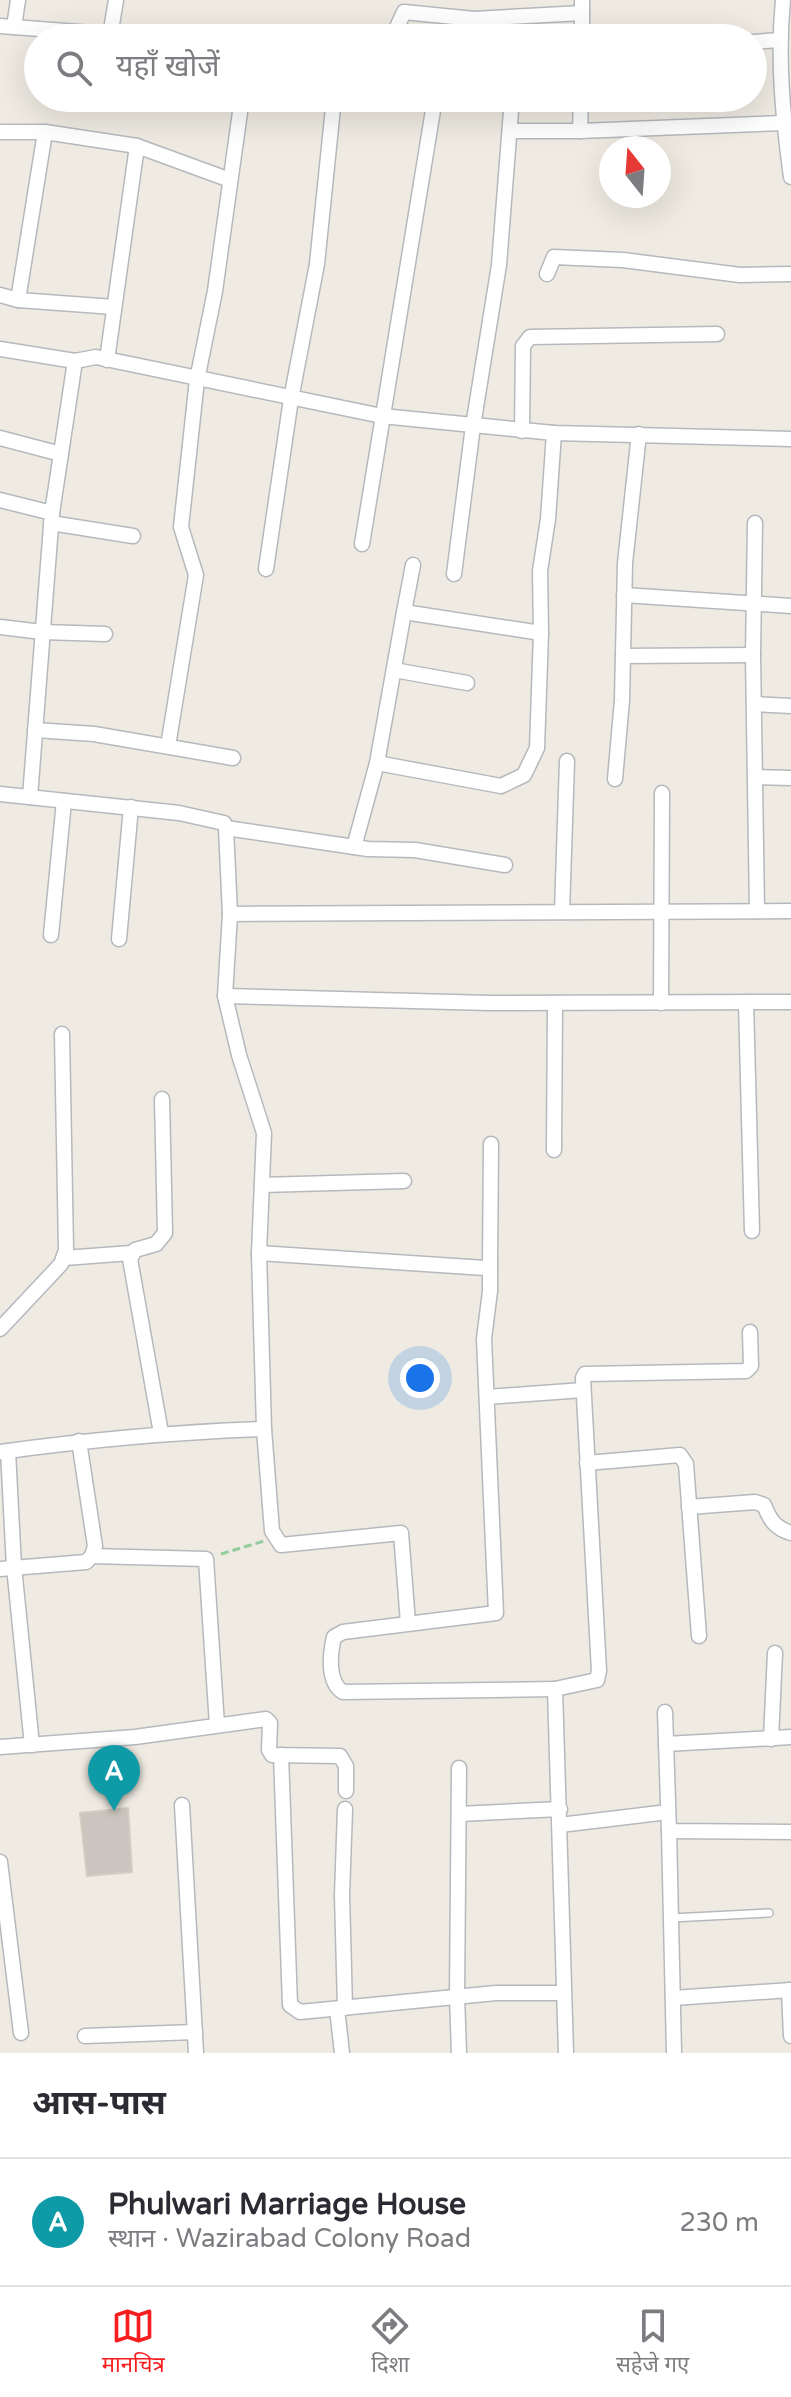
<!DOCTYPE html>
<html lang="hi">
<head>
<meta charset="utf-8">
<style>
  body { margin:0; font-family:"Varela Round","Noto Sans Devanagari",sans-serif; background:#f7f7f7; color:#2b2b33 }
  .compass { position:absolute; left:599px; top:136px; width:72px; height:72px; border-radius:50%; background:#fff; box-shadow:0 8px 32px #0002; rotate:343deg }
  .you { position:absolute; left:420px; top:1378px; width:28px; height:28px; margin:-20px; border:6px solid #fff; border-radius:50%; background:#1a73e8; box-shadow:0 0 0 12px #1a73e833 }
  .badge { display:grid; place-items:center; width:52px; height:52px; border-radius:50%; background:#f81e20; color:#fff; font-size:26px; font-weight:700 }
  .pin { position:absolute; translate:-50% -66px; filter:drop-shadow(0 2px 4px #0008) }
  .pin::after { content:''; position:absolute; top:42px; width:28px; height:24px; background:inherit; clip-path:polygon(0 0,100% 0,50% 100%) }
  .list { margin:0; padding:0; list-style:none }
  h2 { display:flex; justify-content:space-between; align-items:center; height:104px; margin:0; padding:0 32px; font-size:34px }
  h2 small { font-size:26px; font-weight:400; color:#7c7c81 }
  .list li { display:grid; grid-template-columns:52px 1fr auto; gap:24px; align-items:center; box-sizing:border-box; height:128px; padding:0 32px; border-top:2px solid #e1e1e2 }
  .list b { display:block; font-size:30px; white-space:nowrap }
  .list p { margin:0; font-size:26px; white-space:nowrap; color:#7c7c81 }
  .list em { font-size:26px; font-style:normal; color:#7c7c81 }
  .icon { flex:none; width:44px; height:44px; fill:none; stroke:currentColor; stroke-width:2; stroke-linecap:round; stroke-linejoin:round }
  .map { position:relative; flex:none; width:791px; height:2053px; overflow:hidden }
  .search { position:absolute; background:#fff; box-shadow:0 8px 32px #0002; left:24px; right:24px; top:24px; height:88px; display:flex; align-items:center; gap:20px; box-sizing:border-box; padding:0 28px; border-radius:44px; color:#7c7c81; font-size:30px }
  .sheet { height:232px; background:#fff }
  nav { display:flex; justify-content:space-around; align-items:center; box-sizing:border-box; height:112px; border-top:2px solid #e1e1e2; background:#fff; font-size:22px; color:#7c7c81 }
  nav a { display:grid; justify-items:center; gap:4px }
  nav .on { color:#f81e20 }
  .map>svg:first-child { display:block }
  .building { fill:#cac5bf; stroke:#d4ccc0; stroke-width:2 }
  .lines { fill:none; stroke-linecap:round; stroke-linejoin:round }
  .lane-casing { stroke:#b5b9be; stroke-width:10 }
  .street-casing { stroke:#b5b9be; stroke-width:17 }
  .path { stroke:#94cb9f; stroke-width:3; stroke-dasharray:8 4; stroke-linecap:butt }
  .lane { stroke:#fff; stroke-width:7 }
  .street { stroke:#fff; stroke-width:14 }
</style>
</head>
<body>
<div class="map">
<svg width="791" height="2053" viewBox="0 0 791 2053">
  <rect width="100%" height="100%" fill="#efebe2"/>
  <path class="building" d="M 128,1808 L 132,1872 L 87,1876 L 80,1813 Z"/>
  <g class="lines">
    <defs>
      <path id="lane" d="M 671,1918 L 769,1913"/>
      <g id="street">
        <path d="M 783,0 C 777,60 783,117 791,177"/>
        <path d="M 0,26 L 105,34 L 111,30 L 116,0"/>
        <path d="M 14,27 L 18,0"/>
        <path d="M 392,38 L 404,12 L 474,19 L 582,13"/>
        <path d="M 582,38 L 582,0"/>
        <path d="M 753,42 L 779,40"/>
        <path d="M 510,131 L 580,131 L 784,123"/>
        <path d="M 580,131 L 581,98"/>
        <path d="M 0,132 L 45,132"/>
        <path d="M 137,146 L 230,180"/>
        <path d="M 547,274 L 554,257 L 623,260 L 740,275 L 791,274"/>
        <path d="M 0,295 L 18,300 L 114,307"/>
        <path d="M 18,300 L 45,132 L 137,146 L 107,360"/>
        <path d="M 0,349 L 75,361 L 96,357 L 382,416 L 554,433 L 791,439"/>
        <path d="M 522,431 L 523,346 L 530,337 L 717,334"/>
        <path d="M 0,438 L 61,454"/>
        <path d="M 0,500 L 52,513"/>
        <path d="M 51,523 L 133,536"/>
        <path d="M 755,523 L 753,655 L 757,911"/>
        <path d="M 362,544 L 435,98"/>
        <path d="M 266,569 L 291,399 L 317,264 L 334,98"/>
        <path d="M 454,574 L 473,426 L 499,265 L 512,98"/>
        <path d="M 624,595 L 791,606"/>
        <path d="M 404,612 L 413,565"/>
        <path d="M 0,627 L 42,632 L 105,634"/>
        <path d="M 623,656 L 753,655"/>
        <path d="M 394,670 L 467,683"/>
        <path d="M 754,704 L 791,706"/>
        <path d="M 35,730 L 94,734 L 233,758"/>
        <path d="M 168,746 L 196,575 L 181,527 L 197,380 L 215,291 L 242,98"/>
        <path d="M 377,763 L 501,786 L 524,775 L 537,748 L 541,633 L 540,571 L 548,519 L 554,433"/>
        <path d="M 755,777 L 791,778"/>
        <path d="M 615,779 L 622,700 L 625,563 L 639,434"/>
        <path d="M 0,794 L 179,813 L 224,823 L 226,828 L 368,849 L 415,850 L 505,865"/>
        <path d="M 30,797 L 52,513 L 75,361"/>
        <path d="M 226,828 L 230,914 L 225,996 L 239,1055 L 264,1133 L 259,1253 L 264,1429 L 272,1531 L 281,1545 L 401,1533 L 408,1623"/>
        <path d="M 354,847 L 377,763 L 404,612 L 541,633"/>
        <path d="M 562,912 L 567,761"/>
        <path d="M 230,914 L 791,911"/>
        <path d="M 51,935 L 64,801"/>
        <path d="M 119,939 L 131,807"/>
        <path d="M 225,996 L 490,1003 L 791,1002"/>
        <path d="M 746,1002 L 752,1231"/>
        <path d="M 661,1003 L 662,793"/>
        <path d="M 554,1150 L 555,1003"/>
        <path d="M 262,1185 L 404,1181"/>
        <path d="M 259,1253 L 485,1268 L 490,1266 L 491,1144"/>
        <path d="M 64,1258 L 131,1253"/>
        <path d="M 490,1266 L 490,1291 L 484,1339 L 496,1613 L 343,1632 L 334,1637 C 330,1654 327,1682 343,1692 L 555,1689"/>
        <path d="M 0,1329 L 61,1264 L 66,1250 L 62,1034"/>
        <path d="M 487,1397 L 583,1390"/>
        <path d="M 161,1433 L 130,1259 L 135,1250 L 156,1244 L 165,1233 L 162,1099"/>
        <path d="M 8,1451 L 14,1567 L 32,1745"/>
        <path d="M 0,1452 C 88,1440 175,1432 264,1429"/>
        <path d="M 587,1463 L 680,1455 L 686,1464 L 699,1636"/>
        <path d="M 689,1507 L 755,1502 L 764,1505 C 770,1520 775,1528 791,1533"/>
        <path d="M 92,1556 L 206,1559 L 217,1725"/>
        <path d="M 0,1569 L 86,1562 L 92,1556 L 95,1546 L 79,1441"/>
        <path d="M 665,1712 L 669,1831 L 791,1832"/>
        <path d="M 771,1739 L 775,1653"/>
        <path d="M 666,1744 L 791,1737"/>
        <path d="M 0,1747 L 135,1737 L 266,1719 L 270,1723 L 269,1750 L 272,1755 L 340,1756 L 346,1766 L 346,1791"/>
        <path d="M 281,1755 L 290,2005 L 300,2012 L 496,1993 L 564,1993"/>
        <path d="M 182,1805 L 196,2053"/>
        <path d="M 345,1809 L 342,1895 L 345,2008"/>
        <path d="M 459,1814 L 560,1809"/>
        <path d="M 560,1825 L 668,1812"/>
        <path d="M 669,1831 L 674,2053"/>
        <path d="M 0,1862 L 21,2033"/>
        <path d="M 789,1990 L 791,2036"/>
        <path d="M 673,1998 L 791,1990"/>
        <path d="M 337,2009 L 342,2053"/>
        <path d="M 85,2036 L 195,2032"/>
        <path d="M 459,2053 L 457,1996 L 459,1768"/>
        <path d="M 566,2053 L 555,1689 L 597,1680 L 599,1671 L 583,1378 L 585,1374 L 746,1371 L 751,1366 L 750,1332"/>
      </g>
    </defs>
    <use href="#lane" class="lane-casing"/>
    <use href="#street" class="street-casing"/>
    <path class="path" d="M 221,1554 L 264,1541"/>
    <use href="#lane" class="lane"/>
    <use href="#street" class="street"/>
  </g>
</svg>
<svg class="compass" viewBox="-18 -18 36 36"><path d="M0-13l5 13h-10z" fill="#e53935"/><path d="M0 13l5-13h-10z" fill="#7c7c81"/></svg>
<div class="you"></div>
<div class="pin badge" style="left:114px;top:1811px;background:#0f9aa8">A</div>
<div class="search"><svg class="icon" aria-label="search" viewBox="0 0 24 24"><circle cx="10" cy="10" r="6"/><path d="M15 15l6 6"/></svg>यहाँ खोजें</div>
</div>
<section class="sheet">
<h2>आस-पास<small></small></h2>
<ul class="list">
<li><span class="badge" style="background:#0f9aa8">A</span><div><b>Phulwari Marriage House</b><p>स्थान · Wazirabad Colony Road</p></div><em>230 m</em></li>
</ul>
</section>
<nav>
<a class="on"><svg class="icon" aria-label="map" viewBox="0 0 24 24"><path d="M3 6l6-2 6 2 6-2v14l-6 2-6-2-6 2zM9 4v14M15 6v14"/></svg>मानचित्र</a>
<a><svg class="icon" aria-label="directions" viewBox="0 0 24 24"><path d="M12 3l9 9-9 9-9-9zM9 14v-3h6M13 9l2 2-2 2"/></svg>दिशा</a>
<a><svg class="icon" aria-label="saved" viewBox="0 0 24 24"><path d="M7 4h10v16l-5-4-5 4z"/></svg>सहेजे गए</a>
</nav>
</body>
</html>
